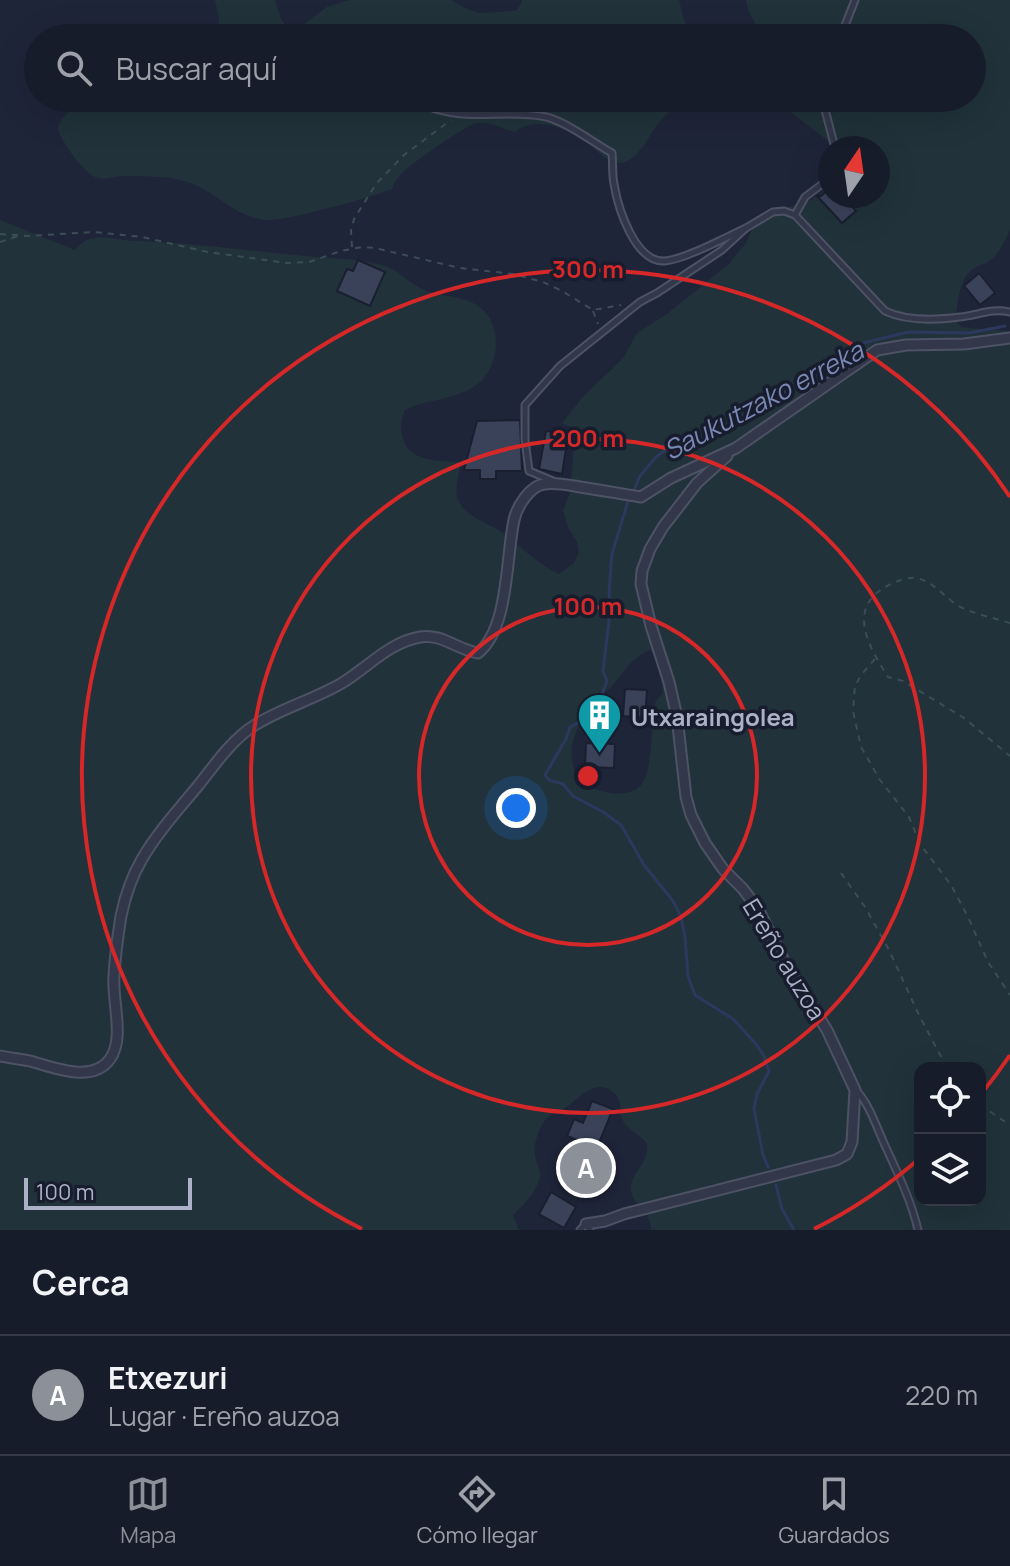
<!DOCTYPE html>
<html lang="es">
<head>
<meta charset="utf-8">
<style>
  body { margin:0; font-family:Manrope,sans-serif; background:#202533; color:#f1f3f6 }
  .controls { position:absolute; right:24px; bottom:24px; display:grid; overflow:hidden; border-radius:16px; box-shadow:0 8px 32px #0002 }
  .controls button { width:72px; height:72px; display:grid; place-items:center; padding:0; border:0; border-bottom:2px solid #363a47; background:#171c2b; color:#f1f3f6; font:40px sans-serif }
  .compass { position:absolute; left:818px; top:136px; width:72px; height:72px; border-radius:50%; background:#171c2b; box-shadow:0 8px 32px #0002; rotate:13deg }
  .scale { position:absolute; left:24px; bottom:20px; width:168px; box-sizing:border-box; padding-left:8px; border:4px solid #acb1c7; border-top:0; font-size:22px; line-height:28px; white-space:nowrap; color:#acb1c7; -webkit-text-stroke:6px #181d2e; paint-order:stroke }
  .you { position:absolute; left:516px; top:808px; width:28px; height:28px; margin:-20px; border:6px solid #fff; border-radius:50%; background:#1a73e8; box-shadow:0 0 0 12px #1a73e833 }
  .badge { display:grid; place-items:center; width:52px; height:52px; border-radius:50%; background:#8c9099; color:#fff; font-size:26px; font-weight:700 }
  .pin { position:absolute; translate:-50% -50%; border:4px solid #fff; box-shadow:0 2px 8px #0006 }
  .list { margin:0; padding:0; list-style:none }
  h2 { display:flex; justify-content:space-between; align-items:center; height:104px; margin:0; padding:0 32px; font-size:34px }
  h2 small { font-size:26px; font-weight:400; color:#9ea1a9 }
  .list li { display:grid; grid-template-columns:52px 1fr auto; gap:24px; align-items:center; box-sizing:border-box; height:120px; padding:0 32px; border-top:2px solid #363a47 }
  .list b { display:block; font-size:30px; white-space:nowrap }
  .list p { margin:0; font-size:26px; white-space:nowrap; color:#9ea1a9 }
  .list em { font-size:26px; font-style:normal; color:#9ea1a9 }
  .icon { flex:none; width:44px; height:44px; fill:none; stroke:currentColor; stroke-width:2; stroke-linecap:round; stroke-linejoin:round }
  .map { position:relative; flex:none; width:1010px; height:1230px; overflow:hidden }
  .search { position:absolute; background:#171c2b; box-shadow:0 8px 32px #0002; left:24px; right:24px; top:24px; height:88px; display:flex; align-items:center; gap:20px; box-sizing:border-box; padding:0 28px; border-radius:44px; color:#9ea1a9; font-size:30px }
  .sheet { height:224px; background:#171c2b }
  nav { display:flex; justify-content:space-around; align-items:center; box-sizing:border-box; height:112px; border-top:2px solid #363a47; background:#171c2b; font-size:22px; color:#9ea1a9 }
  nav a { display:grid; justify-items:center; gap:4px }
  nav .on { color:#8c9099 }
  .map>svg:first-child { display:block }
  .green { fill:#21323a; fill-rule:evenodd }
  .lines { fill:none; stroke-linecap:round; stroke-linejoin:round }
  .stream { stroke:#2d385e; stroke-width:3 }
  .building { fill:#3a425a; stroke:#1a1f30; stroke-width:2 }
  .service-casing { stroke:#4d5265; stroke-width:9 }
  .minor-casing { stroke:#4d5265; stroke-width:13 }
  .path { stroke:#3b4e55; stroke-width:2; stroke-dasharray:6 6; stroke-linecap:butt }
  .service { stroke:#32374a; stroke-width:5 }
  .minor { stroke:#32374a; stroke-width:9 }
  .ring { fill:none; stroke:#d62828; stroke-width:4 }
  .labels { text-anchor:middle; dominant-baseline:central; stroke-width:7; stroke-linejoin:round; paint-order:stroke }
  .poi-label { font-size:24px; font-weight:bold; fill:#acb1c7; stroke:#181d2e; text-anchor:start }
  .street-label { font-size:24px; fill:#acb1c7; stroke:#181d2e }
  .water-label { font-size:26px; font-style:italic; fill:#7a88b6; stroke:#181d2e }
  .centre { fill:#d62828; stroke:#181d2e; stroke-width:4 }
  .ring-label { font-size:24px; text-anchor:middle; font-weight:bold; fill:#d62828; stroke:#181d2e; stroke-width:7; stroke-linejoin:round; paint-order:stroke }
</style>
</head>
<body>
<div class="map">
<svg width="1010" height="1230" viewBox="0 0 1010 1230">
  <rect width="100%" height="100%" fill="#1f2539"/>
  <g class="green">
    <path d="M 215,0 L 275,0 L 281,19 L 285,25 L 295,27 L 304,24 L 327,7 L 349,0 L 451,0 L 467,9 L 480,13 L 514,11 L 518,9 L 522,0 L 679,0 L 683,17 L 692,38 L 223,38 L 218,31 L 219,19 Z"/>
    <path d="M 746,0 L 1010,0 L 1010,230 C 1005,241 999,255 988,262 C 983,265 975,266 971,271 C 958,281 958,305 955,320 L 960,326 L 967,328 L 1010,331 L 1010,1230 L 651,1230 C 652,1210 633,1207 631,1191 C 628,1174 650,1164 647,1144 C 641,1135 630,1131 624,1123 C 619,1114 623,1102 615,1094 C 598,1077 582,1095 568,1106 C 563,1110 558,1111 552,1114 C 543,1119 539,1130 536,1140 C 530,1160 544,1167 539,1181 C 534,1195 523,1205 513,1215 L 519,1230 L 0,1230 L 0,220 L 75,250 C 81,243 86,239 95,238 C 109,236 123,241 137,241 C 194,243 250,251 306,256 C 330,259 355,258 378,264 C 401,269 406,283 425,290 C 443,298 467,295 482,309 C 494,319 498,338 495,353 C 488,388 464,394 433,401 C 423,403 413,405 405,410 C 401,418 400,426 402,435 C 406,462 440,461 461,462 C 459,472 454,490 458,500 C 465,517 489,523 503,533 C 522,547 537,564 559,574 L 574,563 L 579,553 L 577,542 L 569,529 L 563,511 L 570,493 L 575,434 L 569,426 L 562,423 L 583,397 L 623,358 L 637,333 L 667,314 L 729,264 L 746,243 L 757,219 L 761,216 L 811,200 L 830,186 L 830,196 L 878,196 L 878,148 L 835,148 C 819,130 791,118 779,98 L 972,98 L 972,38 L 767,38 C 757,26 748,16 746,0 ZM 651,650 L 658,663 L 663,693 L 656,701 L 654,707 C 651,725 653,771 641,785 C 627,802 586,791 576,775 C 572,769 571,752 572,745 C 573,740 585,708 588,704 C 591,699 605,693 612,686 C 624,672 633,655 651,650 ZM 920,1068 L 980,1068 L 980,1200 L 920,1200 Z"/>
    <path d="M 96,98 L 146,98 L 197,108 L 216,109 L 226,107 L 235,98 L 692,98 C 680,103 670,110 661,120 C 648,135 643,155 623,163 C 609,163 600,154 590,145 C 567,128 540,115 514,132 C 502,128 489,121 477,123 C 466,125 411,164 402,173 C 397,178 394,183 392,189 C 365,199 337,206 309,213 C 295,216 281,220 267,220 C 232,217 215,189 184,181 C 166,176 142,176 123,176 C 112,176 103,182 93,176 C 82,170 60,140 58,128 C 63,110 81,105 96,98 Z"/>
  </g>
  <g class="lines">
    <g class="stream">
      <path d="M 633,492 L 640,476 L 655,458 L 673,444 L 705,437 L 823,371 L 859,344 L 908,332 L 969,333 L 1005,326"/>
      <path d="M 628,501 L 612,554 L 609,592 L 610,612 L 603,671 L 607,681 L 594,715 L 570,727 L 566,739 L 545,775 L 549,780 L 563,784 L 573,796 L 603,812 L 621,825 L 644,865 L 673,901 L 681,917 L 685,937 L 688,976 L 695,995 L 733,1019 L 756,1044 L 764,1056 L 769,1071 L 757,1094 L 754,1109 L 763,1155 L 768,1167"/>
      <path d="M 776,1185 L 782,1209 L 794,1230"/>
    </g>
  </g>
  <g class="building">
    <path d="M 830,188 L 830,196 L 843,196 L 856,211 L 842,223 L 817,196 L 821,196 Z"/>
    <path d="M 358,260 L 385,272 L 370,306 L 337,291 L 347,269 L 353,271 Z"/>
    <path d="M 979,273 L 995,293 L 980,305 L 964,286 Z"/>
    <path d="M 520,420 L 522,471 L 496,471 L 496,479 L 480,479 L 480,470 L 464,470 L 477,421 Z"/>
    <path d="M 546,431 L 554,432 L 567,443 L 562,474 L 539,469 Z"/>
    <path d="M 625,689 L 647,690 L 645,718 L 623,716 Z"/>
    <path d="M 586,743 L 615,744 L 614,768 L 585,767 Z"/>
    <path d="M 592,1101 L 613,1109 L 594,1155 L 604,1162 L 586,1186 L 569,1174 L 590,1145 L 567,1136 L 574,1119 L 583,1123 Z"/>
    <path d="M 551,1192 L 576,1207 L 564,1228 L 539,1214 Z"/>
  </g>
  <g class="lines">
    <defs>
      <g id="service">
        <path d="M 840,38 L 855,0"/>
        <path d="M 402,98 C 422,104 442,113 463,114 C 489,116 520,111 546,117 C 565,121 594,143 612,153 C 613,164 612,174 614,184 C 618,208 635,263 665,261 C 686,259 726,237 746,228"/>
        <path d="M 822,98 L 835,148"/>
        <path d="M 830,176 L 825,182 L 805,197 L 795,215 L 885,311 C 906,321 937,320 960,317 C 979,315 991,308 1010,312"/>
        <path d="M 553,481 L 529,471 L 525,440 L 525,405 L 560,366 L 640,302 L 657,293 L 722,250 L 746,228 L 773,212 L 784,211 L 795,215"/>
        <path d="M 856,1090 C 869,1104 875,1123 883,1141 C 896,1170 911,1199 918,1230"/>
        <path d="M 580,1230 L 586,1224 L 590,1230"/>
      </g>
      <g id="minor">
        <path d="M 0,1056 C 10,1058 20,1059 30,1061 C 53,1067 92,1084 110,1059 C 125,1038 112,1002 114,976 C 115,956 118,935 121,916 C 125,897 132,876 142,859 C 157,833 178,810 197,787 C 214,766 232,739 255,725 C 282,708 315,699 342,683 C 368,667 390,642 420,637 C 441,633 458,650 478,653 C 509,629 506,556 514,520 C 517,506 530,486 544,484 C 556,482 568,485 580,487 C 601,490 621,494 641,497 L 671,478 L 736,448 L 877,350 L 906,345 L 964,344 L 1010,338"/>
        <path d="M 586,1224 L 605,1221 L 624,1214 L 836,1160 L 847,1154 L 852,1142 L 855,1090 L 827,1030 L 789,971 L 758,909 L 743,889 L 723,869 L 705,843 L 691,815 L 686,797 L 677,717 L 669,682 L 651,626 L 641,584 L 642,571 L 650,549 L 663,527 L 697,483 L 727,456"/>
      </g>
    </defs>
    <use href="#service" class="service-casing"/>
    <use href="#minor" class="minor-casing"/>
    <g class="path">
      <path d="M 0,234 L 29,236 L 94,232 L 142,237 L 208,252 L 287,263 L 309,262 L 341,251 L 362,247 L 375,248 L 460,268 L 513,274 L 543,282 L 562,291 L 593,310 L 621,305"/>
      <path d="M 0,242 L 18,236"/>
      <path d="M 352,247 L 351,231 L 354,219 L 376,184 L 404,155 L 451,120"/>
      <path d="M 593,311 L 598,324"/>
      <path d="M 1010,623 C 994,618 970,613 957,605 C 943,596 933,581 916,578 C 906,577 895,582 887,586 C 845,609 870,648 888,677 L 903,681 L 964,718 L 1010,756"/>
      <path d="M 875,659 L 861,675 L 855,686 L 853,711 L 861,747 L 880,780 L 909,817 L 920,844 L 951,885 L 968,917 L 988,962 L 1010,995"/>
      <path d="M 841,873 L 865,907 L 889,950 L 918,1013 L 947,1068"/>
      <path d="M 980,1105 L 1010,1125"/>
    </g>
    <use href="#service" class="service"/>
    <use href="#minor" class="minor"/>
  </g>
  <g class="ring">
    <circle cx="588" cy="776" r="169"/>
    <circle cx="588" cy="776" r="337"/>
    <path d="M1010 1055A506 506 0 0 1 981 1094M920 1158A506 506 0 0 1 814 1229M362 1229A506 506 0 1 1 1010 497"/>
  </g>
  <defs>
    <symbol id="building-pin" viewBox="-11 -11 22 30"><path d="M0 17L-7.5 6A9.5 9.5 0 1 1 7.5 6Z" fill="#0f9aa8" stroke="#181d2e"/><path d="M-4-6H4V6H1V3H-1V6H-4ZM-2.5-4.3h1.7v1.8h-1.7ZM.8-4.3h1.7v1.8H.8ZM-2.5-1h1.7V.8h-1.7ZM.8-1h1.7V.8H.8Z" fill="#fff"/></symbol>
  </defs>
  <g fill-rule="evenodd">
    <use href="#building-pin" x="574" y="690" width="51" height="69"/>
  </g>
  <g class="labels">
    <g class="poi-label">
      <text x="631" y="716">Utxaraingolea</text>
    </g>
    <g class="street-label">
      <text transform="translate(785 959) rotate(59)">Ereño auzoa</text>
    </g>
    <g class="water-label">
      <text transform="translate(763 400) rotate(-28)">Saukutzako erreka</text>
    </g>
  </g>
  <circle cx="588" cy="776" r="12" class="centre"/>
  <g class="ring-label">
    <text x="588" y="278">300 m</text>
    <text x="588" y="447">200 m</text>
    <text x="588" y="615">100 m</text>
  </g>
</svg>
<div class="controls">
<button><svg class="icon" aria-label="locate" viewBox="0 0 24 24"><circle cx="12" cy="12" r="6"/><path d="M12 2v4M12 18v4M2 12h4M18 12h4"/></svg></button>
<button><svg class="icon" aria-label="layers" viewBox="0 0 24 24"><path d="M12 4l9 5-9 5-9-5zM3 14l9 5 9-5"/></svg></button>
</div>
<svg class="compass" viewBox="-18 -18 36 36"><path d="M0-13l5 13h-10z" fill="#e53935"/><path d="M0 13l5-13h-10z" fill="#9ea1a9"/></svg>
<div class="scale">100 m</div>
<div class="you"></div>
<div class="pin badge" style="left:586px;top:1168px">A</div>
<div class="search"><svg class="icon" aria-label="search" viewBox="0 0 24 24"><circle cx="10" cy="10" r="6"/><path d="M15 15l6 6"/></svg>Buscar aquí</div>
</div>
<section class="sheet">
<h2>Cerca<small></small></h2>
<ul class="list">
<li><span class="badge">A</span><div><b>Etxezuri</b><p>Lugar · Ereño auzoa</p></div><em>220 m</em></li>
</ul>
</section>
<nav>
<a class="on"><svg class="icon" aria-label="map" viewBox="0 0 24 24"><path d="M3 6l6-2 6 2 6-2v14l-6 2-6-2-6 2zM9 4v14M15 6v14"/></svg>Mapa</a>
<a><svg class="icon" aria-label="directions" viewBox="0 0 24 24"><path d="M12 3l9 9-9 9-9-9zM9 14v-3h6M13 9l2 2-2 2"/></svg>Cómo llegar</a>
<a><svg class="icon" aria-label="saved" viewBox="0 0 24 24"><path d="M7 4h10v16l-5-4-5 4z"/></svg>Guardados</a>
</nav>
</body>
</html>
